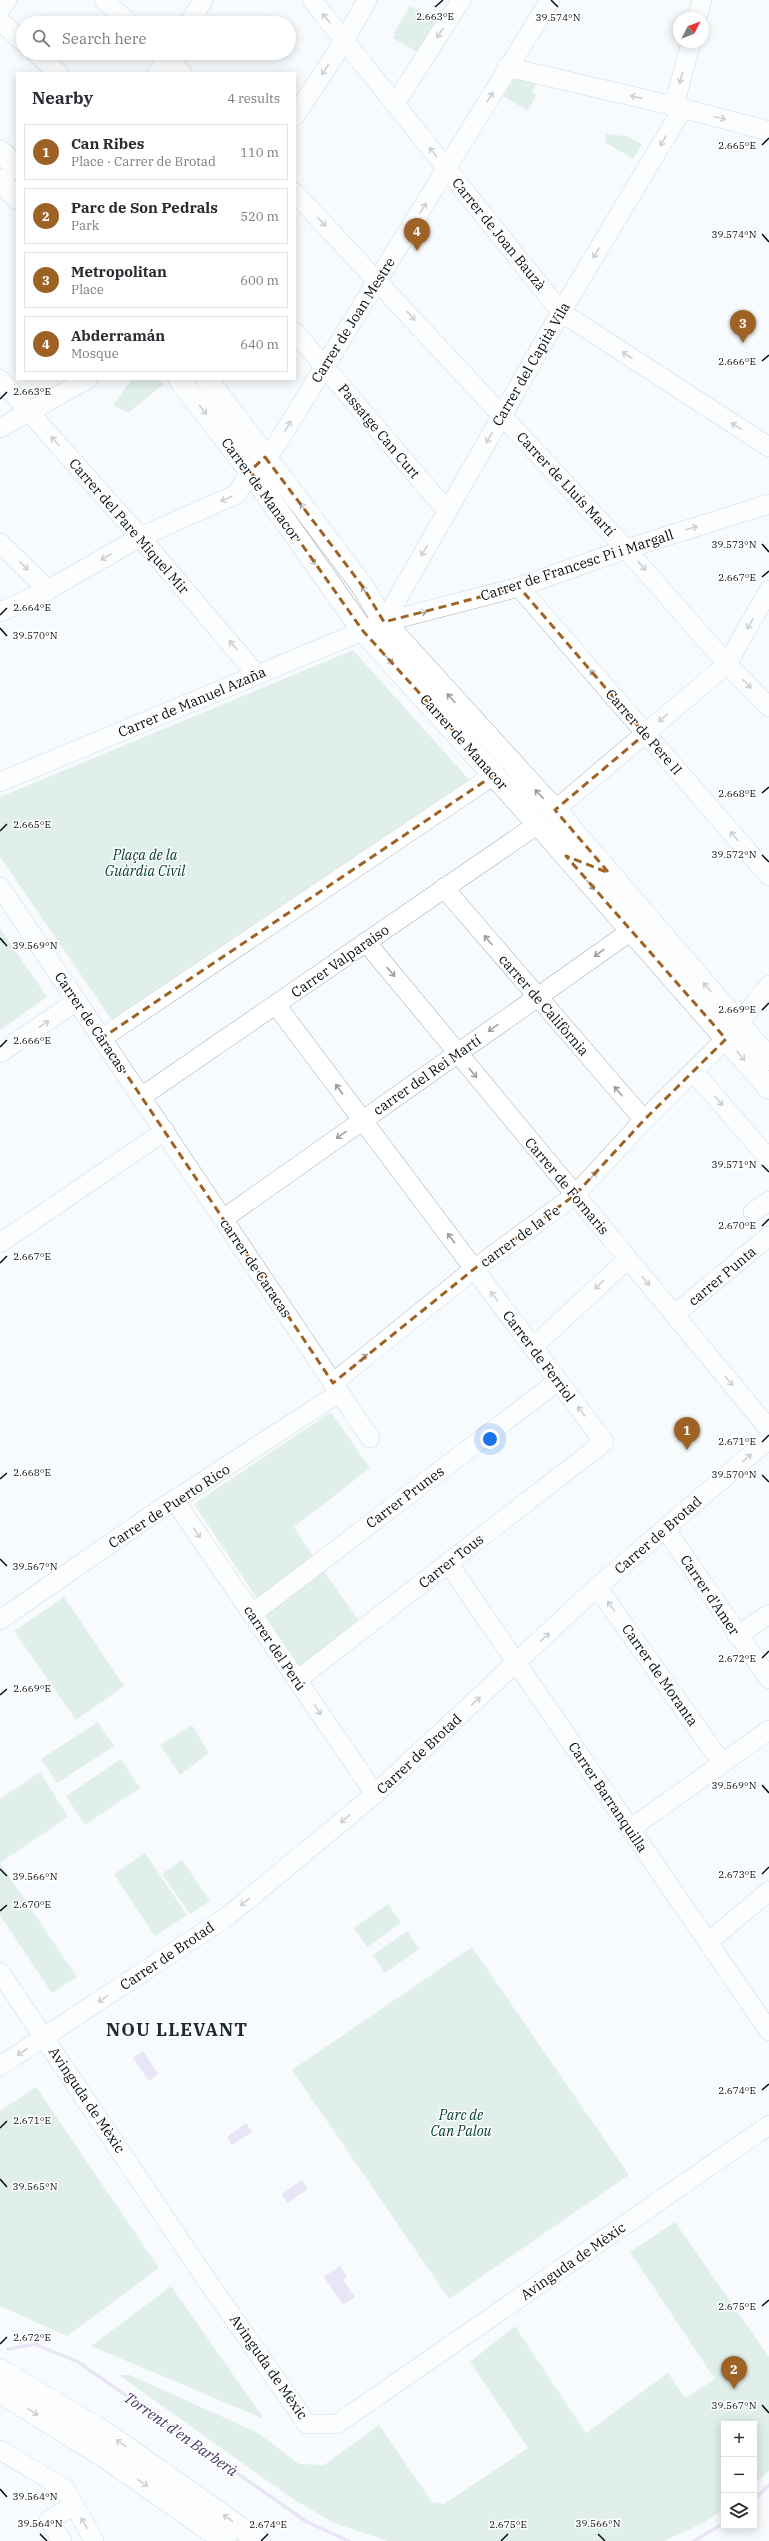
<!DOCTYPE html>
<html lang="en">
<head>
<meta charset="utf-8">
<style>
  body { margin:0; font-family:"IBM Plex Serif",serif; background:#f7f7f7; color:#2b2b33 }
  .controls { position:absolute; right:12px; bottom:12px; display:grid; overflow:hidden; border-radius:0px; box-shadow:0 2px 10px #0003 }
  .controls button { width:36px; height:36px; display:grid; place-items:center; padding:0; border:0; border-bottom:1px solid #e1e1e2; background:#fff; color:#2b2b33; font:20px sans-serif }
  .compass { position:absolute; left:673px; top:12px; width:36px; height:36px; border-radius:50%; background:#fff; box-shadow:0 2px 10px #0003; rotate:48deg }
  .you { position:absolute; left:490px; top:1439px; width:14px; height:14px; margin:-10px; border:3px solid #fff; border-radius:50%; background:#1a73e8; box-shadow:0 0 0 6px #1a73e833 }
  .badge { display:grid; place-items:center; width:26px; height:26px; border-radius:50%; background:#9e6324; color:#fff; font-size:13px; font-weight:700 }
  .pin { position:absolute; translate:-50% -33px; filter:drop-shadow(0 1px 2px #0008) }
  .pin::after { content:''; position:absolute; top:21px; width:14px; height:12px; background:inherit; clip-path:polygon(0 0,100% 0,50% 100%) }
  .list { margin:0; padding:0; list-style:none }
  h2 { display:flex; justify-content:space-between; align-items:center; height:52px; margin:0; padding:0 16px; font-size:17px }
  h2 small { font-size:13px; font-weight:400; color:#7c7c81 }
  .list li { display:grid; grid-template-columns:26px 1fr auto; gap:12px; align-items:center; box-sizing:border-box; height:56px; margin:0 8px 8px; padding:0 8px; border:1px solid #e1e1e2; border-radius:0px }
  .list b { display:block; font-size:15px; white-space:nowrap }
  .list p { margin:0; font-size:13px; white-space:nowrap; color:#7c7c81 }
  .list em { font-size:13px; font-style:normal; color:#7c7c81 }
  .icon { flex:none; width:22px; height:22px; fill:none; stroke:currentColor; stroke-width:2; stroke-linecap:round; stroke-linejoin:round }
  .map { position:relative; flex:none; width:769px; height:2541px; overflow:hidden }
  .search { position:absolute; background:#fff; box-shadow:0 2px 10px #0003; left:16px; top:16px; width:280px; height:44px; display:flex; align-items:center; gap:10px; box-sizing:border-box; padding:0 14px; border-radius:22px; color:#7c7c81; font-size:15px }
  .panel { position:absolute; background:#fff; box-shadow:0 2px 10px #0003; left:16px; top:72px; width:280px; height:308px; border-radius:0px }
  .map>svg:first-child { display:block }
  .green { fill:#c4dfd2 }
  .water { fill:#d5c9ef }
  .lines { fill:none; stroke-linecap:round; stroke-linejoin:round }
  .stream { stroke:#d5c9ef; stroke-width:3.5 }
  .minor-casing { stroke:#a0b2bc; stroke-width:20 }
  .major-casing { stroke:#a0b2bc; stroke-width:23 }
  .highway-casing { stroke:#a0b2bc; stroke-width:23 }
  .minor { stroke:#fff; stroke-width:19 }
  .major { stroke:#fff; stroke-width:22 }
  .highway { stroke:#fff; stroke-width:22 }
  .oneway { stroke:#9c9ea0 }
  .marked { fill:none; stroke:#9e6324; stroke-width:3; stroke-dasharray:8 5; stroke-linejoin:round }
  .ticks { fill:none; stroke:#070d11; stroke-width:1.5 }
  .labels { text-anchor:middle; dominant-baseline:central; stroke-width:3; stroke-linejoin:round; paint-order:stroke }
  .street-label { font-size:14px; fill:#070d11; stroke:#fff }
  .park-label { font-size:14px; font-style:italic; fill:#05402d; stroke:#fff }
  .water-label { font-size:15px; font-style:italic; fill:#4a3768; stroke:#fff }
  .district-label { font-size:18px; font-weight:bold; letter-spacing:1px; fill:#1d2b33; stroke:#fff }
  .ticks-label { font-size:10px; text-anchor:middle; fill:#070d11; stroke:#fff; stroke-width:3; stroke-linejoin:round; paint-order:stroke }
</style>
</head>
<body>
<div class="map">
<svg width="769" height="2541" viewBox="0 0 769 2541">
  <rect width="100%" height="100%" fill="#f7fbfd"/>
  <g class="green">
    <path d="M 410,6 L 437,22 L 418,53 L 393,38 L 396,34 L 394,33 Z"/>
    <path d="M 515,77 L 537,82 L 532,92 L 536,95 L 528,111 L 503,96 Z"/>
    <path d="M 606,134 L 622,136 L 623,134 L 642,144 L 633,159 L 605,142 Z"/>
    <path d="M 132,379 L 160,379 L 164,384 L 128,413 L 113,405 Z"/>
    <path d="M 353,650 L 473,784 L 114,1023 L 0,857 L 0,797 Z"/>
    <path d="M 0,928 L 47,997 L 0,1030 Z"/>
    <path d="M 331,1412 L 370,1468 L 294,1527 L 315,1560 L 258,1600 L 194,1504 Z"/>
    <path d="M 321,1568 L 360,1622 L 300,1667 L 264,1613 Z"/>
    <path d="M 64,1597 L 124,1686 L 76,1720 L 14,1631 Z"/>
    <path d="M 98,1722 L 114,1746 L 57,1783 L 41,1759 Z"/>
    <path d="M 192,1725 L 209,1753 L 180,1775 L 160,1745 Z"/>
    <path d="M 121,1759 L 140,1788 L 85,1825 L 66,1796 Z"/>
    <path d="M 40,1772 L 68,1817 L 0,1863 L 77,1977 L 52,1993 L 0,1915 L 0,1799 Z"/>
    <path d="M 145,1853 L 187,1915 L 155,1936 L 114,1874 Z"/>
    <path d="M 182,1860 L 210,1901 L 190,1914 L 162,1874 Z"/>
    <path d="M 388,1904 L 401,1923 L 367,1947 L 354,1928 Z"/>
    <path d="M 407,1931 L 419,1949 L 385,1973 L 373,1955 Z"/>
    <path d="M 472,1947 L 629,2175 L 449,2299 L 292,2070 Z"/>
    <path d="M 36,2087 L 159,2268 L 67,2336 L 0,2306 L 0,2111 Z"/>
    <path d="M 675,2222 L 769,2357 L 769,2471 L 754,2484 L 754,2424 L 724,2424 L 724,2509 L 703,2523 L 664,2541 L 388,2541 L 334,2523 L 293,2499 L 119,2375 L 130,2375 L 258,2433 L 299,2464 L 324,2465 L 379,2425 L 432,2502 L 444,2504 L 528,2448 L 470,2362 L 515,2326 L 586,2433 L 668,2373 L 685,2398 L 715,2379 L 630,2252 Z"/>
    <path d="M 171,2286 L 264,2419 L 91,2346 Z"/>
  </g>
  <g class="water">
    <path d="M 143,2051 L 158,2074 L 149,2081 L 133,2058 Z"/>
    <path d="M 246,2123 L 252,2132 L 232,2145 L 227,2137 Z"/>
    <path d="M 302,2180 L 308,2189 L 287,2203 L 282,2194 Z"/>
    <path d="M 340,2266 L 347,2277 L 343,2280 L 355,2297 L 343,2305 L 324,2277 Z"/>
  </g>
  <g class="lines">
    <g class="stream">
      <path d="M 8,2349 L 35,2344 L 78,2362 L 307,2522 L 349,2541"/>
      <path d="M 754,2500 L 769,2485"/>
      <path d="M 694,2541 L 724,2523"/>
    </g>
    <defs>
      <g id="minor">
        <path d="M 104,0 L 129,23"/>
        <path d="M 312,0 L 561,312 L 769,447"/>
        <path d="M 0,10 L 7,0"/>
        <path d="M 697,18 L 702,0"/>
        <path d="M 0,21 L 23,42"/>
        <path d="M 189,23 L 203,0"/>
        <path d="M 691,42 L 674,106 L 769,131"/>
        <path d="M 36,53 L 58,73"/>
        <path d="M 163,53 L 182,73"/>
        <path d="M 507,67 L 674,106"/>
        <path d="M 157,73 L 171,53"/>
        <path d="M 395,104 L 461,0"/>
        <path d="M 295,116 L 344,41 L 367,0"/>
        <path d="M 295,193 L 626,549 L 727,664 L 769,707"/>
        <path d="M 295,332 L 447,511"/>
        <path d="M 0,379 L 140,537 L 257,675"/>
        <path d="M 0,428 L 88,379"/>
        <path d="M 0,543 L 48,590"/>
        <path d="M 519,587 L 769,876"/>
        <path d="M 0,612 L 48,590 L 140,537 L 237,494 L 250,471 L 275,447 L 550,0"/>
        <path d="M 384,622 L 561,312 L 683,108"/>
        <path d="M 0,782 L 384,622 L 519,587 L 626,549 L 769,504"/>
        <path d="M 555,810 L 727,664 L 769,590"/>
        <path d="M 0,887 L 370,1438"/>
        <path d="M 444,888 L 644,1120"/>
        <path d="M 366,942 L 769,1429"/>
        <path d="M 276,1005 L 604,1442 L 297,1680"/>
        <path d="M 738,1024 L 769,985"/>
        <path d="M 102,1038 L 494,775"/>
        <path d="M 0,1053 L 77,1001"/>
        <path d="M 694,1072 L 769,1159"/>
        <path d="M 141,1097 L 538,824"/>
        <path d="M 753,1212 L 769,1201"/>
        <path d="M 223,1219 L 631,931"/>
        <path d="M 0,1243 L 165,1131"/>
        <path d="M 674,1315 L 769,1236"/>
        <path d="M 533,1347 L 628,1259"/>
        <path d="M 333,1383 L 474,1269 L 575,1195 L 644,1120 L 726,1039"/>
        <path d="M 175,1501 L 375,1794"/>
        <path d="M 666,1530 L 769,1679"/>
        <path d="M 448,1563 L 769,2031"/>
        <path d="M 597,1587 L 722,1763"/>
        <path d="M 252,1614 L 558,1381"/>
        <path d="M 0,1620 L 156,1512 L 339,1393"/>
        <path d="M 737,1636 L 769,1614"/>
        <path d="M 630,1829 L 769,1730"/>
        <path d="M 708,1942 L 769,1891"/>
        <path d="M 0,1972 L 193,2260 L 307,2424 L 337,2424 L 769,2125"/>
        <path d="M 0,2066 L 228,1916 L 375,1794 L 597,1587 L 769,1439"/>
        <path d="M 0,2450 L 65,2489 L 94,2541"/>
        <path d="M 62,2541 L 49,2520 L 73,2506"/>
      </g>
      <g id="major">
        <path d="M 0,151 L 17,168"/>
        <path d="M 0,180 L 17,198"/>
        <path d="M 179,379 L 250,471 L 363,631 L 538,824 L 769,1088"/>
        <path d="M 207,379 L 363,587 L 384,622 L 555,810 L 769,1059"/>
      </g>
      <g id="highway">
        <path d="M 0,2370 L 107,2434 L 259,2541"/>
        <path d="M 0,2392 L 108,2459 L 225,2541"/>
      </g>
    </defs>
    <use href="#minor" class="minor-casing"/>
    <use href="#major" class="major-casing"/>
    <use href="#highway" class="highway-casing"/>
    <use href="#minor" class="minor"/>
    <use href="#major" class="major"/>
    <use href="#highway" class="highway"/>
  </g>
  <defs><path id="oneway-shaft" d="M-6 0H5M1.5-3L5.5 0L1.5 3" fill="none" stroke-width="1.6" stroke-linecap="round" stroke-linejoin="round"/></defs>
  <g class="oneway">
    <use href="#oneway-shaft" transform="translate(326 18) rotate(-129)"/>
    <use href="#oneway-shaft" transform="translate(440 33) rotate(123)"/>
    <use href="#oneway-shaft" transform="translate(325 70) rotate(123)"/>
    <use href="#oneway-shaft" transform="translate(681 78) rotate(105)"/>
    <use href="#oneway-shaft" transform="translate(490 97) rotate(-59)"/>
    <use href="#oneway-shaft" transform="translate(636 97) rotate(-167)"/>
    <use href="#oneway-shaft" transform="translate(720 118) rotate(15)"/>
    <use href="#oneway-shaft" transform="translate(663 141) rotate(121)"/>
    <use href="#oneway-shaft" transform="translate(433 152) rotate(-129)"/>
    <use href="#oneway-shaft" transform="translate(423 208) rotate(-58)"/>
    <use href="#oneway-shaft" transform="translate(322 222) rotate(46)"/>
    <use href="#oneway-shaft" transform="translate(596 253) rotate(121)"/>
    <use href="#oneway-shaft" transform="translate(411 316) rotate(47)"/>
    <use href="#oneway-shaft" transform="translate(627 355) rotate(-147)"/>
    <use href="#oneway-shaft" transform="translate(203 410) rotate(52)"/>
    <use href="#oneway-shaft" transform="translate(288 426) rotate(-59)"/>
    <use href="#oneway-shaft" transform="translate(736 426) rotate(-147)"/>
    <use href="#oneway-shaft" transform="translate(489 438) rotate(120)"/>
    <use href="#oneway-shaft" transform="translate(55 441) rotate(-132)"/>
    <use href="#oneway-shaft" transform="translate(226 499) rotate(156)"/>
    <use href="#oneway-shaft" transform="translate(304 508) rotate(-127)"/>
    <use href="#oneway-shaft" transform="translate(692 528) rotate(-17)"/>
    <use href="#oneway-shaft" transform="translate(424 551) rotate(120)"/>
    <use href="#oneway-shaft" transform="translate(106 557) rotate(150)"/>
    <use href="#oneway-shaft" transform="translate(312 560) rotate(55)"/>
    <use href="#oneway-shaft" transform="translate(24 566) rotate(44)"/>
    <use href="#oneway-shaft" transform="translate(642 566) rotate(49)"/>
    <use href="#oneway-shaft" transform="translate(365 591) rotate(-121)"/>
    <use href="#oneway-shaft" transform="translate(421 613) rotate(-15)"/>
    <use href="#oneway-shaft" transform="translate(750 624) rotate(120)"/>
    <use href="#oneway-shaft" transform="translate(233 645) rotate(-131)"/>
    <use href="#oneway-shaft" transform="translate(389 660) rotate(48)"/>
    <use href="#oneway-shaft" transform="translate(594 674) rotate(-131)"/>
    <use href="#oneway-shaft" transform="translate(747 684) rotate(46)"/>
    <use href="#oneway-shaft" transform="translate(451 698) rotate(-132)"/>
    <use href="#oneway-shaft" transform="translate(663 718) rotate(139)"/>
    <use href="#oneway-shaft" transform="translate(539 794) rotate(-134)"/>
    <use href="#oneway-shaft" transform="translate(734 836) rotate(-131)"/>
    <use href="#oneway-shaft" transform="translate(591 885) rotate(49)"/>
    <use href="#oneway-shaft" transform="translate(488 940) rotate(-131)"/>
    <use href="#oneway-shaft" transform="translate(599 953) rotate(145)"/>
    <use href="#oneway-shaft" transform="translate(391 972) rotate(50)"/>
    <use href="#oneway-shaft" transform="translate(707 987) rotate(-131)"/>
    <use href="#oneway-shaft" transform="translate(44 1024) rotate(-34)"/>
    <use href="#oneway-shaft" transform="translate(493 1028) rotate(145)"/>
    <use href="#oneway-shaft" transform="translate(741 1056) rotate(49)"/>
    <use href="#oneway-shaft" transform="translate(473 1073) rotate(50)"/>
    <use href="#oneway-shaft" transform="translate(339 1089) rotate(-127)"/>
    <use href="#oneway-shaft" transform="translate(618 1091) rotate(-131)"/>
    <use href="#oneway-shaft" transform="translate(719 1101) rotate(49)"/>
    <use href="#oneway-shaft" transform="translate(341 1135) rotate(145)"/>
    <use href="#oneway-shaft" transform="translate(593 1176) rotate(-47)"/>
    <use href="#oneway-shaft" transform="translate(451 1238) rotate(-127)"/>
    <use href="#oneway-shaft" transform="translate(646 1281) rotate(50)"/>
    <use href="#oneway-shaft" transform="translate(599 1285) rotate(137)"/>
    <use href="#oneway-shaft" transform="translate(494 1296) rotate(-127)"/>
    <use href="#oneway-shaft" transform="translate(363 1358) rotate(-39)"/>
    <use href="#oneway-shaft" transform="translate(729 1381) rotate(50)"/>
    <use href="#oneway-shaft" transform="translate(581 1411) rotate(-127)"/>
    <use href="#oneway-shaft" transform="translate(747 1458) rotate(-41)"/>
    <use href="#oneway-shaft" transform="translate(197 1533) rotate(56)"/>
    <use href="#oneway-shaft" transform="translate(611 1606) rotate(-125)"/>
    <use href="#oneway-shaft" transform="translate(545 1637) rotate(-43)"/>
    <use href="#oneway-shaft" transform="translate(476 1701) rotate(-43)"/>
    <use href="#oneway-shaft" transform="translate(318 1710) rotate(56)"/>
    <use href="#oneway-shaft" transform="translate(345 1819) rotate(141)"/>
    <use href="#oneway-shaft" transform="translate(245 1902) rotate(141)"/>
    <use href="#oneway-shaft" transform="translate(103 1999) rotate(146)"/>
    <use href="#oneway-shaft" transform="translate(22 2052) rotate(147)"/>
    <use href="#oneway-shaft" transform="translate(33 2412) rotate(31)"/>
    <use href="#oneway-shaft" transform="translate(121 2443) rotate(-146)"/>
    <use href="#oneway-shaft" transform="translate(143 2483) rotate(34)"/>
    <use href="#oneway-shaft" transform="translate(228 2518) rotate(-144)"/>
    <use href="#oneway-shaft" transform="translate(84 2523) rotate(-121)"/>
  </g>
  <path d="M0 0H769V2541H0ZM 265,457 L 363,587 L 384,622 L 519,587 L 645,734 L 555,810 L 609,873 L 566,856 L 726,1039 L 644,1120 L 575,1195 L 474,1269 L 333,1383 L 102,1038 L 494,775 L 363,631 L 250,471 Z" fill="#f7fbfd" fill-opacity=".55" fill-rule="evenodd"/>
  <path class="marked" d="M 265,457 L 363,587 L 384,622 L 519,587 L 645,734 L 555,810 L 609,873 L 566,856 L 726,1039 L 644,1120 L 575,1195 L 474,1269 L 333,1383 L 102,1038 L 494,775 L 363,631 L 250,471 Z"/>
  <path class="ticks" d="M 551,0 L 558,7M 435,7 L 443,0M 762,145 L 769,138M 762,234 L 769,242M 762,361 L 769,355M 0,399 L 7,392M 762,544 L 769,552M 762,577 L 769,571M 0,615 L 7,608M 0,628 L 7,636M 762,793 L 769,787M 0,831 L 7,824M 762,855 L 769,862M 0,938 L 7,946M 762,1010 L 769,1003M 0,1047 L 7,1040M 762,1165 L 769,1172M 762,1226 L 769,1219M 0,1263 L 7,1256M 762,1442 L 769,1435M 762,1475 L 769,1482M 0,1479 L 7,1473M 0,1559 L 7,1566M 762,1658 L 769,1651M 0,1695 L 7,1689M 762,1785 L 769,1793M 0,1869 L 7,1876M 762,1874 L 769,1867M 0,1911 L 7,1905M 762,2090 L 769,2084M 0,2128 L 7,2121M 0,2179 L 7,2187M 762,2306 L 769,2300M 0,2344 L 7,2337M 762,2405 L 769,2413M 0,2489 L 7,2497M 40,2534 L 47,2541M 598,2534 L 605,2541M 261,2541 L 268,2534M 501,2541 L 508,2534"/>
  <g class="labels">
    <g class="street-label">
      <text transform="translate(499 234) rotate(51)">Carrer de Joan Bauzà</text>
      <text transform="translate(353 320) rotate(-58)">Carrer de Joan Mestre</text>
      <text transform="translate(531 364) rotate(-60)">Carrer del Capità Vila</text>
      <text transform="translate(379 431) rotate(50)">Passatge Can Curt</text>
      <text transform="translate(566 484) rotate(47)">Carrer de Lluís Martí</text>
      <text transform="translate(261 489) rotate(54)">Carrer de Manacor</text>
      <text transform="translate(129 526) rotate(49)">Carrer del Pare Miquel Mir</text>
      <text transform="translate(577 565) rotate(-18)">Carrer de Francesc Pi i Margall</text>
      <text transform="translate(192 702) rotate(-23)">Carrer de Manuel Azaña</text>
      <text transform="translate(644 732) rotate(49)">Carrer de Pere II</text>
      <text transform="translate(464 742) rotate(48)">Carrer de Manacor</text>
      <text transform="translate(340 961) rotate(-35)">Carrer Valparaiso</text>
      <text transform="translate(544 1005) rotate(49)">carrer de Califòrnia</text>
      <text transform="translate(91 1022) rotate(56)">Carrer de Caracas</text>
      <text transform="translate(427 1075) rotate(-35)">carrer del Rei Martí</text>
      <text transform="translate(567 1186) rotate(50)">Carrer de Fornaris</text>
      <text transform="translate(520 1236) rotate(-36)">carrer de la Fe</text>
      <text transform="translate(256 1268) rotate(56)">carrer de Caracas</text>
      <text transform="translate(722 1276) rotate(-40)">carrer Punta</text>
      <text transform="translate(539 1356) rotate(53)">Carrer de Ferriol</text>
      <text transform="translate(405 1497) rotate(-37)">Carrer Prunes</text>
      <text transform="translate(169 1506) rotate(-33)">Carrer de Puerto Rico</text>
      <text transform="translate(658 1535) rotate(-41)">Carrer de Brotad</text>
      <text transform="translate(451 1561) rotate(-38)">Carrer Tous</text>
      <text transform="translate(710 1595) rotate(56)">Carrer d'Amer</text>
      <text transform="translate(275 1648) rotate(56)">carrer del Perú</text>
      <text transform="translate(660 1675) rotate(55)">Carrer de Moranta</text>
      <text transform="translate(419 1754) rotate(-43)">Carrer de Brotad</text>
      <text transform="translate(608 1797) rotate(56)">Carrer Barranquilla</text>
      <text transform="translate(167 1956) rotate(-34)">Carrer de Brotad</text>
      <text transform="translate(87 2100) rotate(56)">Avinguda de Mèxic</text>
      <text transform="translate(573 2261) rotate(-35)">Avinguda de Mèxic</text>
      <text transform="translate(269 2367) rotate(55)">Avinguda de Mèxic</text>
    </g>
    <g class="park-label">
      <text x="145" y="855">Plaça de la<tspan x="145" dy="16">Guàrdia Civil</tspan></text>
      <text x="461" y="2115">Parc de<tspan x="461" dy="16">Can Palou</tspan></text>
    </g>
    <g class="water-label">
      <text transform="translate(181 2434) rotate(35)">Torrent d'en Barberà</text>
    </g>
    <g class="district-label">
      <text x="177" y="2029">NOU LLEVANT</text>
    </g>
  </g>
  <g class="ticks-label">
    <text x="435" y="20">2.663°E</text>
    <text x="558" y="21">39.574°N</text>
    <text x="737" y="149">2.665°E</text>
    <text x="734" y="238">39.574°N</text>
    <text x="737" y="365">2.666°E</text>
    <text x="32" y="395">2.663°E</text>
    <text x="734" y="548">39.573°N</text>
    <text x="737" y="581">2.667°E</text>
    <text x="32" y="611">2.664°E</text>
    <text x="35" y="639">39.570°N</text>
    <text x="737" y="797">2.668°E</text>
    <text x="32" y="828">2.665°E</text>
    <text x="734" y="858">39.572°N</text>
    <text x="35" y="949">39.569°N</text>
    <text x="737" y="1013">2.669°E</text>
    <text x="32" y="1044">2.666°E</text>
    <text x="734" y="1168">39.571°N</text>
    <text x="737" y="1229">2.670°E</text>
    <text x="32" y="1260">2.667°E</text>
    <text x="737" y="1445">2.671°E</text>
    <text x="32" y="1476">2.668°E</text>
    <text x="734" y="1478">39.570°N</text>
    <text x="35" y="1570">39.567°N</text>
    <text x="737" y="1662">2.672°E</text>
    <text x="32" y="1692">2.669°E</text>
    <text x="734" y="1789">39.569°N</text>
    <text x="737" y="1878">2.673°E</text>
    <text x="35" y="1880">39.566°N</text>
    <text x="32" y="1908">2.670°E</text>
    <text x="737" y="2094">2.674°E</text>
    <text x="32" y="2124">2.671°E</text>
    <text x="35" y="2190">39.565°N</text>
    <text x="737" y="2310">2.675°E</text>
    <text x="32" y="2341">2.672°E</text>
    <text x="734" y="2409">39.567°N</text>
    <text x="35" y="2500">39.564°N</text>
    <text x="40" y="2527">39.564°N</text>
    <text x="598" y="2527">39.566°N</text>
    <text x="268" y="2528">2.674°E</text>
    <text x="508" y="2528">2.675°E</text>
  </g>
</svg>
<div class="controls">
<button>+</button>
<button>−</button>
<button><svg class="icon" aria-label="layers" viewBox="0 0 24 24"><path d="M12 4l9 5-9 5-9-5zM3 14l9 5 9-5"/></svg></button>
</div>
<svg class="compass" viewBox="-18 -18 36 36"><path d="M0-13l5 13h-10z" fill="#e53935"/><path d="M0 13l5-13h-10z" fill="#7c7c81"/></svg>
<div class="you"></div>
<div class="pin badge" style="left:687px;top:1450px">1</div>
<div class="pin badge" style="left:734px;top:2389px">2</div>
<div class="pin badge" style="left:743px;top:343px">3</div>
<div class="pin badge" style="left:417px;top:251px">4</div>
<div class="search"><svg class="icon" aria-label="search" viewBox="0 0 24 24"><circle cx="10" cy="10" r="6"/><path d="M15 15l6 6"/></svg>Search here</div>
<section class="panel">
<h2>Nearby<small>4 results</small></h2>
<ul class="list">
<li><span class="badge">1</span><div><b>Can Ribes</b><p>Place · Carrer de Brotad</p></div><em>110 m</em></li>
<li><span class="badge">2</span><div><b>Parc de Son Pedrals</b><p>Park</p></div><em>520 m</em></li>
<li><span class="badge">3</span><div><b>Metropolitan</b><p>Place</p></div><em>600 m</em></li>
<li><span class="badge">4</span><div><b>Abderramán</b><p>Mosque</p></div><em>640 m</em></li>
</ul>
</section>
</div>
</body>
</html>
